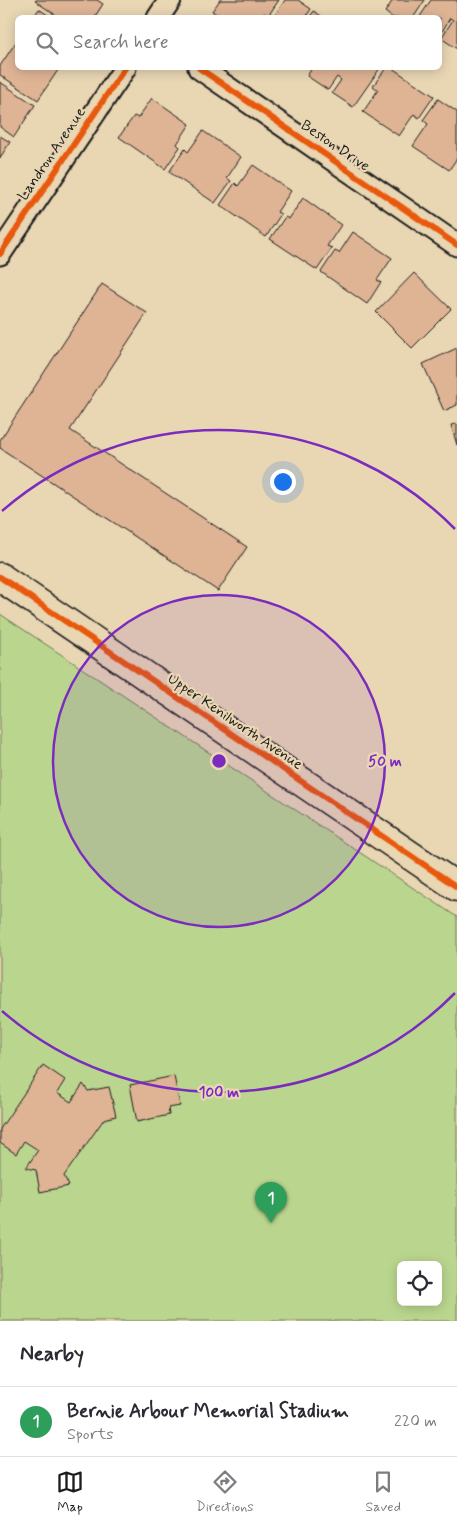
<!DOCTYPE html>
<html lang="en">
<head>
<meta charset="utf-8">
<style>
  body { margin:0; font-family:Mynerve,sans-serif; background:#f2f2f3; color:#2b2b33 }
  .controls { position:absolute; right:15px; bottom:15px; display:grid; overflow:hidden; border-radius:8px; box-shadow:0 2px 12px #0003 }
  .controls button { width:45px; height:45px; display:grid; place-items:center; padding:0; border:0; border-bottom:1px solid #e1e1e2; background:#fff; color:#2b2b33; font:25px sans-serif }
  .you { position:absolute; left:282px; top:481px; width:18px; height:18px; margin:-12px; border:4px solid #fff; border-radius:50%; background:#1a73e8; box-shadow:0 0 0 8px #1a73e833 }
  .badge { display:grid; place-items:center; width:32px; height:32px; border-radius:50%; background:#1c1c1c; color:#fff; font-size:16px; font-weight:700 }
  .pin { position:absolute; translate:-50% -41px; filter:drop-shadow(0 1px 2px #0008) }
  .pin::after { content:''; position:absolute; top:26px; width:18px; height:15px; background:inherit; clip-path:polygon(0 0,100% 0,50% 100%) }
  .list { margin:0; padding:0; list-style:none }
  h2 { display:flex; justify-content:space-between; align-items:center; height:65px; margin:0; padding:0 20px; font-size:21px }
  h2 small { font-size:16px; font-weight:400; color:#7c7c81 }
  .list li { display:grid; grid-template-columns:32px 1fr auto; gap:15px; align-items:center; box-sizing:border-box; height:70px; padding:0 20px; border-top:1px solid #e1e1e2 }
  .list b { display:block; font-size:19px; white-space:nowrap }
  .list p { margin:0; font-size:16px; white-space:nowrap; color:#7c7c81 }
  .list em { font-size:16px; font-style:normal; color:#7c7c81 }
  .icon { flex:none; width:28px; height:28px; fill:none; stroke:currentColor; stroke-width:2; stroke-linecap:round; stroke-linejoin:round }
  .map { position:relative; flex:none; width:457px; height:1321px; overflow:hidden }
  .search { position:absolute; background:#fff; box-shadow:0 2px 12px #0003; left:15px; right:15px; top:15px; height:55px; display:flex; align-items:center; gap:12px; box-sizing:border-box; padding:0 18px; border-radius:8px; color:#7c7c81; font-size:19px }
  .sheet { height:135px; background:#fff }
  nav { display:flex; justify-content:space-around; align-items:center; box-sizing:border-box; height:70px; border-top:1px solid #e1e1e2; background:#fff; font-size:14px; color:#7c7c81 }
  nav a { display:grid; justify-items:center; gap:2px }
  nav .on { color:#1c1c1c }
  .map>svg:first-child { display:block }
  .green { fill:#bad68e; stroke:#6b7955; fill-rule:evenodd }
  .building { fill:#dfb495; stroke:#1c1c1c }
  .lines { fill:none; stroke-linecap:round; stroke-linejoin:round }
  .street-casing { stroke:#1c1c1c; stroke-width:25 }
  .secondary-casing { stroke:#1c1c1c; stroke-width:31 }
  .street { stroke:#e9d6b3; stroke-width:21 }
  .secondary { stroke:#e9d6b3; stroke-width:28 }
  .cycleway-casing { stroke:#e9d6b3; stroke-width:9 }
  .cycleway { stroke:#e8590c; stroke-width:6 }
  .ring { fill:none; stroke:#7b2cbf; stroke-width:2.5 }
  .labels { text-anchor:middle; dominant-baseline:central; stroke-width:4.5; stroke-linejoin:round; paint-order:stroke }
  .street-label { font-size:15px; fill:#1c1c1c; stroke:#e9d6b3 }
  .centre { fill:#7b2cbf; stroke:#e9d6b3; stroke-width:2.5 }
  .ring-label { font-size:15px; text-anchor:middle; font-weight:bold; fill:#7b2cbf; stroke:#e9d6b3; stroke-width:4.5; stroke-linejoin:round; paint-order:stroke }
</style>
</head>
<body>
<div class="map">
<svg width="457" height="1321" viewBox="0 0 457 1321">
  <rect width="100%" height="100%" fill="#e9d6b3"/>
  <filter id="ink" filterUnits="userSpaceOnUse"><feTurbulence type="fractalNoise" baseFrequency=".02" numOctaves="2"/><feDisplacementMap in="SourceGraphic" scale="10" xChannelSelector="R" yChannelSelector="G"/><feConvolveMatrix kernelMatrix="1 2 1 2 8 2 1 2 1" color-interpolation-filters="sRGB"/></filter>
  <g filter="url(#ink)">
    <path class="green" d="M 0,614 L 457,917 L 457,1321 L 0,1321 ZM 401,1265 L 438,1265 L 438,1302 L 401,1302 Z"/>
    <g class="building">
      <path d="M 36,0 L 97,0 L 103,4 L 94,18 L 60,18 L 35,1 Z"/>
      <path d="M 220,0 L 279,0 L 268,16 L 264,13 L 260,18 L 222,18 L 212,11 Z"/>
      <path d="M 285,0 L 298,0 L 311,9 L 305,18 L 273,18 Z"/>
      <path d="M 393,0 L 425,0 L 413,18 L 393,18 L 385,12 Z"/>
      <path d="M 431,0 L 457,0 L 457,49 L 441,38 L 453,20 L 450,18 L 440,35 L 440,18 L 419,18 Z"/>
      <path d="M 39,9 L 52,18 L 33,18 Z"/>
      <path d="M 314,11 L 324,18 L 309,18 Z"/>
      <path d="M 16,42 L 18,43 L 18,68 L 54,68 L 58,70 L 38,100 L 0,75 L 0,66 Z"/>
      <path d="M 312,68 L 380,68 L 353,107 L 332,93 L 341,80 L 337,77 L 328,90 L 307,76 Z"/>
      <path d="M 386,68 L 392,68 L 434,96 L 419,118 L 414,114 L 399,136 L 363,112 L 378,90 L 373,86 Z"/>
      <path d="M 0,82 L 35,105 L 14,137 L 0,127 Z"/>
      <path d="M 152,98 L 190,124 L 177,144 L 180,147 L 165,169 L 119,137 L 134,116 L 138,118 Z"/>
      <path d="M 438,99 L 457,112 L 457,158 L 449,170 L 413,146 L 428,124 L 423,120 Z"/>
      <path d="M 203,131 L 241,157 L 227,178 L 231,181 L 215,203 L 169,172 L 185,149 L 188,152 Z"/>
      <path d="M 0,136 L 10,142 L 0,158 Z"/>
      <path d="M 253,165 L 291,191 L 277,212 L 281,214 L 266,237 L 220,205 L 235,183 L 238,186 Z"/>
      <path d="M 303,198 L 341,225 L 327,246 L 332,248 L 317,270 L 270,239 L 285,217 L 289,219 Z"/>
      <path d="M 353,232 L 392,258 L 377,280 L 381,282 L 367,304 L 321,272 L 335,251 L 339,253 Z"/>
      <path d="M 414,273 L 451,309 L 412,348 L 376,312 Z"/>
      <path d="M 102,284 L 147,313 L 70,430 L 247,547 L 218,591 L 0,448 L 0,440 Z"/>
      <path d="M 457,348 L 457,405 L 444,411 L 423,364 Z"/>
      <path d="M 457,424 L 457,445 L 451,425 Z"/>
      <path d="M 43,1065 L 65,1080 L 57,1093 L 71,1102 L 83,1084 L 88,1091 L 109,1087 L 116,1116 L 104,1119 L 64,1176 L 69,1186 L 40,1192 L 36,1170 L 26,1168 L 38,1150 L 24,1141 L 16,1154 L 0,1143 L 0,1129 Z"/>
      <path d="M 174,1076 L 180,1106 L 168,1108 L 169,1115 L 137,1122 L 130,1085 Z"/>
    </g>
    <g class="lines">
      <defs>
        <g id="street">
          <path d="M 158,18 L 170,0"/>
          <path d="M 199,68 L 457,245"/>
          <path d="M 0,254 L 125,68"/>
        </g>
        <path id="secondary" d="M 0,577 L 457,887"/>
      </defs>
      <use href="#street" class="street-casing"/>
      <use href="#secondary" class="secondary-casing"/>
      <use href="#street" class="street"/>
      <use href="#secondary" class="secondary"/>
      <defs>
        <g id="cycleway">
          <path d="M 199,68 L 457,245"/>
          <path d="M 0,254 L 125,68"/>
          <path d="M 0,577 L 457,887"/>
        </g>
      </defs>
      <use href="#cycleway" class="cycleway-casing"/>
      <use href="#cycleway" class="cycleway"/>
    </g>
  </g>
  <circle cx="219" cy="761" r="166" fill="#7b2cbf" fill-opacity=".12"/>
  <g class="ring">
    <circle cx="219" cy="761" r="166"/>
    <path d="M455 993A331 331 0 0 1 2 1011M2 511A331 331 0 0 1 455 529"/>
  </g>
  <g class="labels">
    <g class="street-label">
      <text transform="translate(335 146) rotate(34)">Beston Drive</text>
      <text transform="translate(52 154) rotate(-56)">Landron Avenue</text>
      <text transform="translate(235 722) rotate(34)">Upper Kenilworth Avenue</text>
    </g>
  </g>
  <circle cx="219" cy="761" r="8" class="centre"/>
  <g class="ring-label">
    <text x="385" y="766">50 m</text>
    <text x="219" y="1097">100 m</text>
  </g>
</svg>
<div class="controls">
<button><svg class="icon" aria-label="locate" viewBox="0 0 24 24"><circle cx="12" cy="12" r="6"/><path d="M12 2v4M12 18v4M2 12h4M18 12h4"/></svg></button>
</div>
<div class="you"></div>
<div class="pin badge" style="left:271px;top:1223px;background:#2e9e5b">1</div>
<div class="search"><svg class="icon" aria-label="search" viewBox="0 0 24 24"><circle cx="10" cy="10" r="6"/><path d="M15 15l6 6"/></svg>Search here</div>
</div>
<section class="sheet">
<h2>Nearby<small></small></h2>
<ul class="list">
<li><span class="badge" style="background:#2e9e5b">1</span><div><b>Bernie Arbour Memorial Stadium</b><p>Sports</p></div><em>220 m</em></li>
</ul>
</section>
<nav>
<a class="on"><svg class="icon" aria-label="map" viewBox="0 0 24 24"><path d="M3 6l6-2 6 2 6-2v14l-6 2-6-2-6 2zM9 4v14M15 6v14"/></svg>Map</a>
<a><svg class="icon" aria-label="directions" viewBox="0 0 24 24"><path d="M12 3l9 9-9 9-9-9zM9 14v-3h6M13 9l2 2-2 2"/></svg>Directions</a>
<a><svg class="icon" aria-label="saved" viewBox="0 0 24 24"><path d="M7 4h10v16l-5-4-5 4z"/></svg>Saved</a>
</nav>
</body>
</html>
